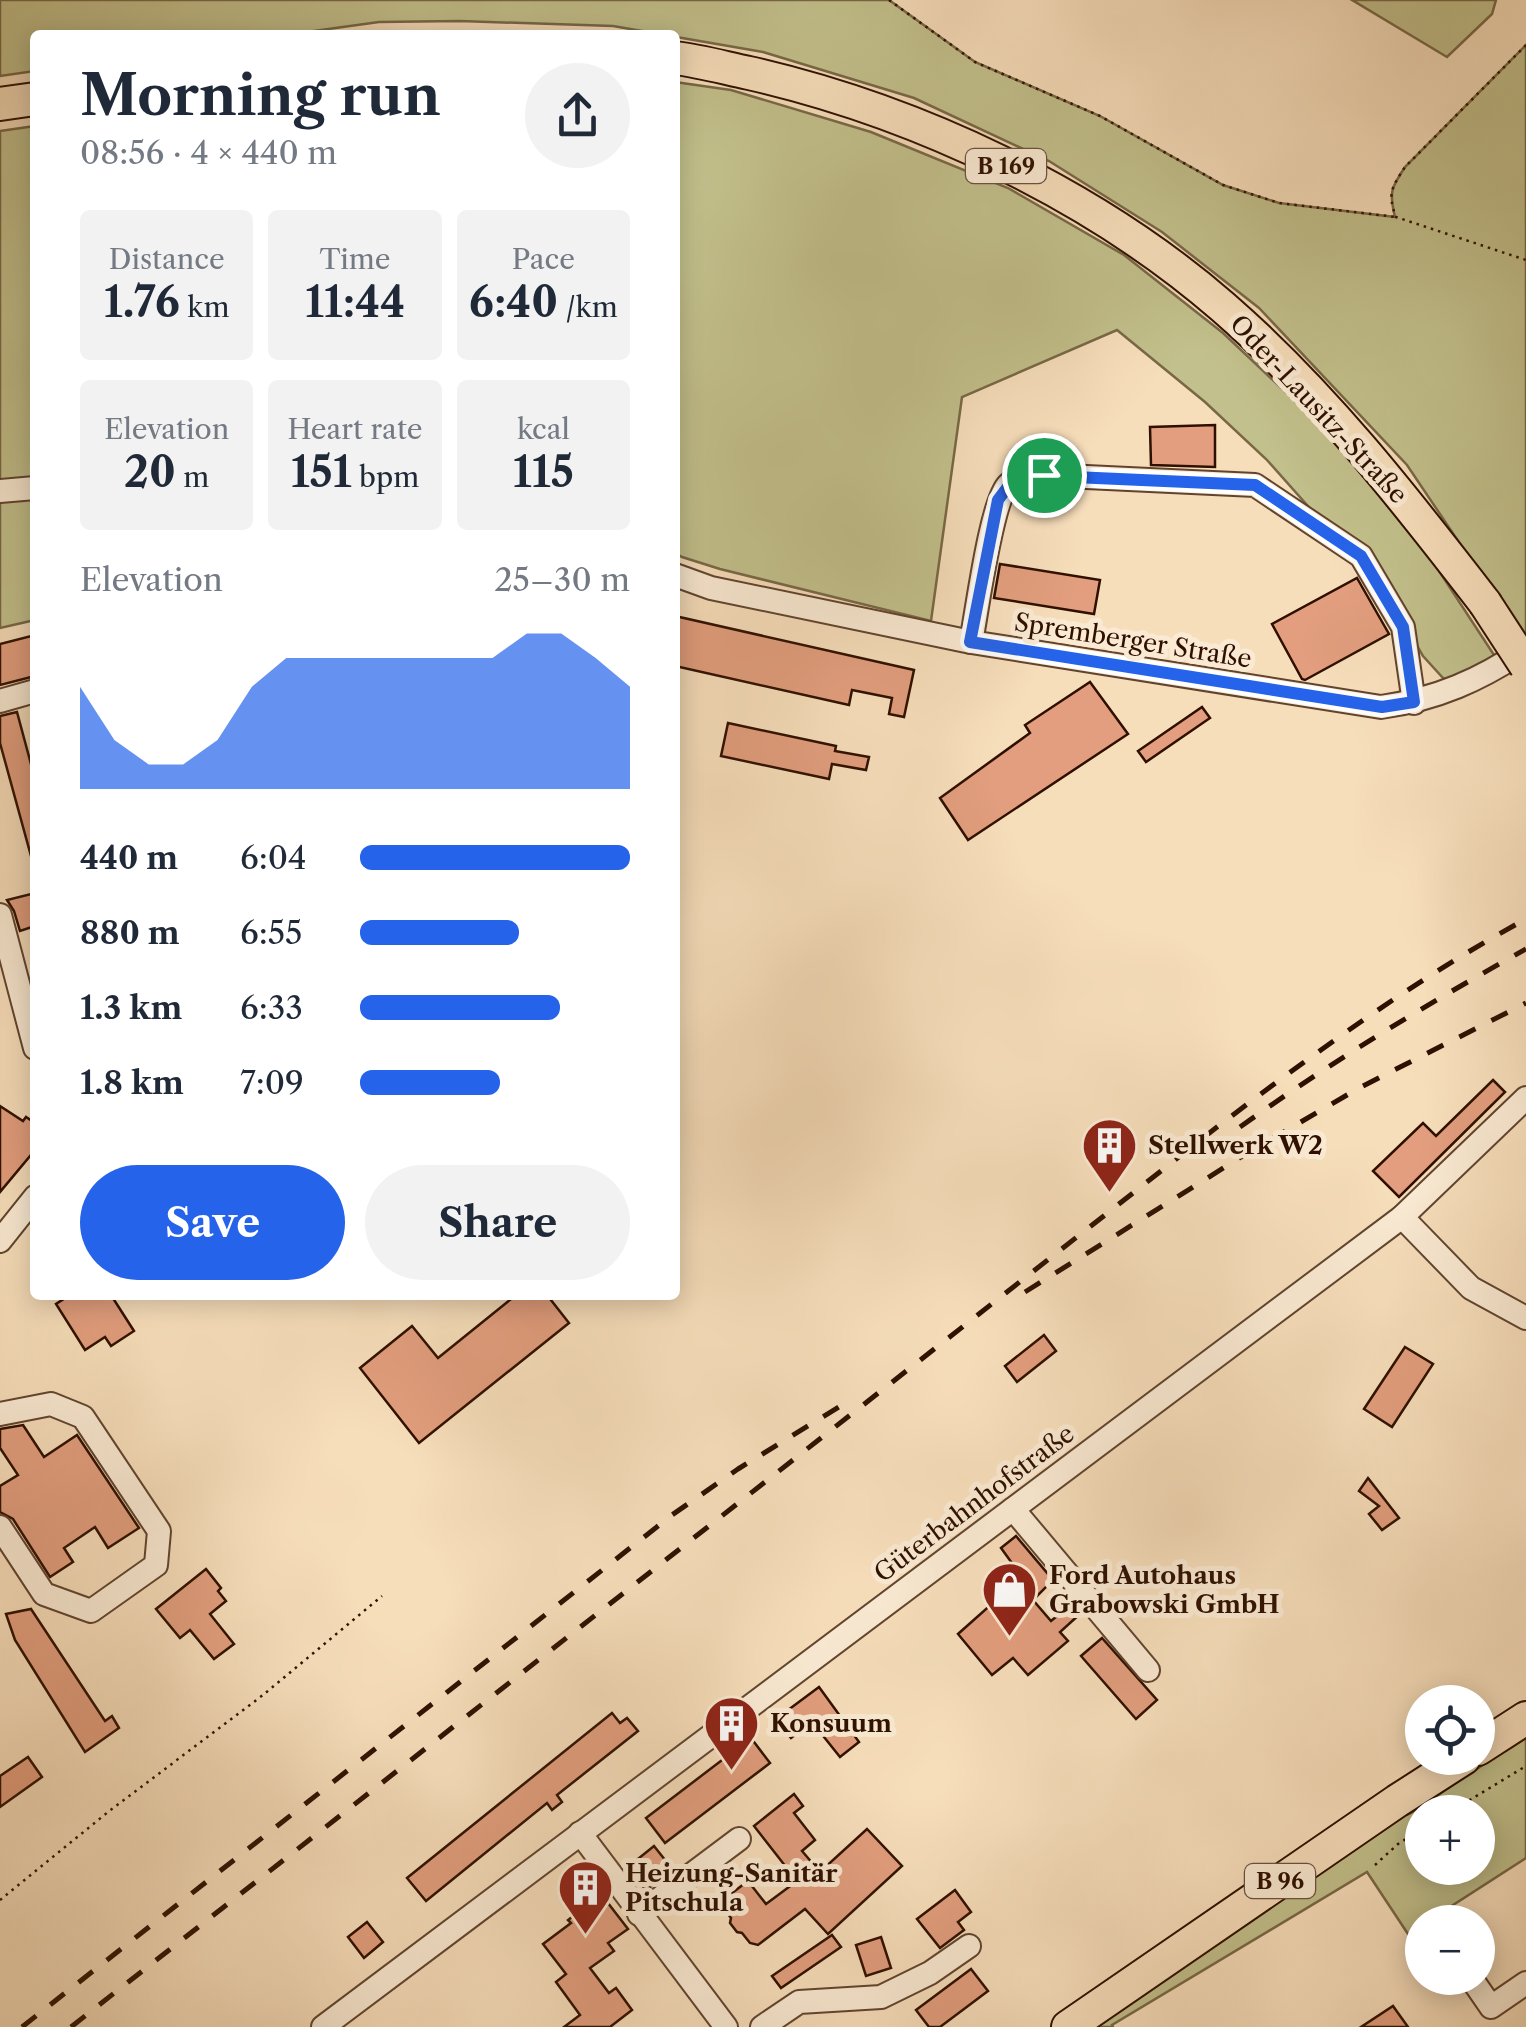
<!DOCTYPE html>
<html lang="en">
<head>
<meta charset="utf-8">
<style>
	:root { --surface:#fff; --page:#f2f2f3; --text:#1f2937; --muted:#747a83; --accent:#2563eb }
	body { margin:0; font-family:"Libre Caslon Text",serif; background:var(--page); color:var(--text); height:100vh; display:flex; flex-direction:column; font-size:38px; white-space:nowrap }
	* { box-sizing:border-box; margin:0 }
	p { font-size:32px; color:var(--muted) }
	.icon { flex:none; width:55px; height:55px; fill:none; stroke:currentColor; stroke-width:2; stroke-linecap:round; stroke-linejoin:round }
	.map { position:relative; flex:1; overflow:hidden }
	.drawer { position:absolute; left:30px; top:30px; width:650px; height:1270px; display:flex; flex-direction:column; background:var(--surface); border-radius:10px; box-shadow:0 5px 25px #0003 }
	.drawer>* { flex:none }
	.buttons { position:absolute; left:1405px; top:1685px; display:grid; gap:20px }
	.buttons a { display:grid; place-items:center; width:90px; height:90px; border-radius:50%; background:var(--surface); box-shadow:0 5px 25px #0003; font-size:50px }
	.pin { position:absolute; display:grid; place-items:center; width:85px; height:85px; color:#fff; margin:-42px; border:5px solid #fff; border-radius:50%; box-shadow:0 2px 10px #0007 }
	.round { display:grid; place-items:center; flex:none; width:105px; height:105px; border-radius:52px; background:var(--page) }
	.headline { display:flex; align-items:center; justify-content:space-between; height:170px; padding:0 50px }
	h1 { font-size:55px; font-weight:700; line-height:75px }
	.metrics { display:grid; grid-template-columns:repeat(3,1fr); gap:15px; height:170px; padding:10px 50px }
	.metrics div { display:grid; align-content:center; border-radius:10px; background:var(--page); text-align:center }
	.metrics b { font-size:42px; font-weight:700 }
	.metrics small { font-size:28px; font-weight:400 }
	.metrics p { font-size:28px }
	.chart { height:280px; padding:20px 50px }
	.chart p { display:flex; justify-content:space-between }
	.chart svg { width:100%; height:180px; margin-top:10px; fill:var(--accent); opacity:.7 }
	.primary-button { display:flex; gap:20px; margin-top:auto; padding:20px 50px }
	.primary-button a { flex:1; height:115px; border-radius:60px; background:var(--accent); color:#fff; font-size:40px; font-weight:700; line-height:115px; text-align:center }
	.primary-button a+a { background:var(--page); color:var(--text) }
	ul { padding:0 50px; list-style:none; font-size:32px }
	li { display:grid; grid-template-columns:160px 120px 1fr; align-items:center; height:75px }
	li i { height:25px; border-radius:12px; background:var(--accent) }
	.map>svg:first-child { display:block }
	.green { fill:#c2c08c; stroke:#786846; stroke-width:2.5; fill-rule:evenodd }
	.building { fill:#e29e7e; stroke:#2f1000; stroke-width:2.5 }
	.lines { fill:none; stroke-linecap:round; stroke-linejoin:round }
	.minor-casing { stroke:#61442f; stroke-width:26 }
	.highway-casing { stroke:#2f1000; stroke-width:36 }
	.path { stroke:#2f1000; stroke-width:2.5; stroke-dasharray:2.5 5; stroke-linecap:butt }
	.minor { stroke:#faead3; stroke-width:22 }
	.highway { stroke:#f7debb; stroke-width:32 }
	.rail { stroke:#2f1000; stroke-width:5; stroke-dasharray:18 18; stroke-linecap:butt }
	.highway-bridge-casing { stroke:#2f1000; stroke-width:36; stroke-linecap:butt }
	.highway-bridge { stroke:#f7debb; stroke-width:32 }
	.route-casing { stroke:#fff; stroke-width:20 }
	.route { stroke:#2563eb; stroke-width:12 }
	.labels { text-anchor:middle; stroke-width:10; stroke-linejoin:round; paint-order:stroke }
	.shield { fill:#faead3; stroke:#6c513f; stroke-width:2.5 }
	.shield-label { font-size:22px; font-weight:bold; fill:#2f1000 }
	.street-label { font-size:25px; fill:#2f1000; stroke:#faead3 }
	.poi-label { font-size:25px; font-weight:bold; fill:#2f1000; stroke:#faead3; text-anchor:start }
</style>
</head>
<body>
<div class="map">
<svg width="1526" height="2027" viewBox="0 0 1526 2027">
	<rect width="100%" height="100%" fill="#f7debb"/>
	<filter id="stains"><feTurbulence type="fractalNoise" baseFrequency=".002" numOctaves="4"/><feColorMatrix values="0 0 0 0 .2 0 0 0 0 .09 0 0 0 0 .02 0 0 0 .5 -.17"/></filter>
	<radialGradient id="worn" r=".72"><stop offset=".6" stop-color="#630" stop-opacity="0"/><stop offset="1" stop-color="#630" stop-opacity=".3"/></radialGradient>
	<!-- green -->
	<g class="green">
		<path d="M0 0H889L975 62 1100 116 1223 185 1279 203 1395 217C1389 192 1391 188 1405 167L1526 45V638L1524 639 1407 465 1259 308 1162 232 1049 161 914 98 763 52 613 26 460 21 379 22 285 35H35V71L0 76Z"/>
		<path d="M1352 0H1496L1492 14 1447 57Z"/>
		<path d="M675 82 731 90 871 132 1008 188 1124 255 1223 333 1344 447 1405 519 1496 658 1452 682 1443 678 1423 656 1357 540 1323 523 1266 459 1205 402 1117 330 962 397 931 621 720 569 682 557 675 553Z"/>
		<path d="M35 126V485L0 486V131Z"/>
		<path d="M35 498V620L0 628V502Z"/>
		<path d="M1526 1736V1858L1408 1934 1367 1872 1112 2025 1113 2027H1083L1375 1828 1411 1813ZM1422 1812H1478V1868H1422Z"/>
	</g>
	<!-- building -->
	<g class="building">
		<path d="M1215 425V467L1151 465 1150 427Z"/>
		<path d="M1000 564 1100 580 1094 614 994 598Z"/>
		<path d="M1357 578 1389 634 1305 680 1302 679 1272 624Z"/>
		<path d="M675 616 914 670 904 717 889 714 892 698 852 690 849 705 675 666Z"/>
		<path d="M35 635V676L0 685V644Z"/>
		<path d="M1090 682 1128 734 968 840 940 798 1030 733 1025 725Z"/>
		<path d="M1202 707 1210 718 1146 762 1138 751Z"/>
		<path d="M17 712 35 779V855L31 856 0 743V716Z"/>
		<path d="M728 723 836 746 835 751 869 757 866 770 832 764 829 779 721 756Z"/>
		<path d="M35 893V926L20 931 14 911 7 900Z"/>
		<path d="M1493 1080 1505 1092 1399 1197 1373 1171 1423 1123 1436 1136Z"/>
		<path d="M0 1106 23 1121 26 1117 35 1123V1150L0 1192Z"/>
		<path d="M70 1295H111L134 1331 111 1346 105 1337 85 1350 56 1304Z"/>
		<path d="M516 1295H547L569 1323 419 1443 360 1368 412 1326 438 1358Z"/>
		<path d="M1044 1335 1056 1351 1017 1382 1005 1366Z"/>
		<path d="M1405 1347 1433 1364 1392 1427 1364 1409Z"/>
		<path d="M23 1425 44 1457 77 1435 139 1528 108 1548 95 1527 64 1548 73 1562 50 1577 13 1519 0 1512V1486L18 1475 0 1448V1429Z"/>
		<path d="M1368 1478 1399 1518 1382 1530 1369 1514 1379 1506 1359 1491Z"/>
		<path d="M1016 1536 1053 1580 1033 1600 1051 1621 1073 1603 1081 1613 1060 1632 1068 1641 1028 1675 1013 1658 992 1675 958 1634 1022 1577 1001 1548Z"/>
		<path d="M206 1569 221 1588 218 1591 226 1601 210 1614 234 1644 214 1659 190 1630 180 1638 156 1609Z"/>
		<path d="M31 1609 105 1721 112 1716 119 1728 85 1752 15 1640 6 1614Z"/>
		<path d="M1102 1638 1157 1700 1136 1719 1081 1656Z"/>
		<path d="M819 1687 859 1742 840 1757 812 1722 791 1738 776 1719Z"/>
		<path d="M612 1713 620 1723 627 1718 638 1731 557 1795 562 1802 552 1810 547 1803 426 1901 407 1878Z"/>
		<path d="M751 1738 770 1763 665 1843 646 1818Z"/>
		<path d="M28 1757 42 1777 0 1807V1776Z"/>
		<path d="M794 1794 803 1806 794 1813 815 1840 802 1851 820 1872 867 1829 902 1866 828 1934 805 1909 758 1945 750 1943 742 1933 737 1932 730 1923 731 1918 723 1907 724 1899 748 1881 766 1904 797 1881 754 1826Z"/>
		<path d="M654 1846 673 1870 646 1890 628 1867Z"/>
		<path d="M955 1890 971 1912 958 1922 964 1930 940 1948 917 1919Z"/>
		<path d="M601 1894 628 1929 608 1943 614 1951 590 1968 609 1993 616 1988 632 2010 610 2027H564L580 2015 556 1982 566 1974 543 1944 571 1923 568 1920Z"/>
		<path d="M367 1922 383 1942 364 1958 348 1937Z"/>
		<path d="M832 1935 841 1947 781 1988 772 1976Z"/>
		<path d="M881 1937 891 1968 866 1976 856 1945Z"/>
		<path d="M971 1969 988 1991 940 2027H929L916 2010Z"/>
		<path d="M1393 2006 1408 2027H1361Z"/>
	</g>
	<g class="lines">
		<defs>
			<g id="minor">
				<path d="M0 491 35 488"/>
				<path d="M675 575 711 588 971 642 1381 707C1437 699 1480 680 1526 649"/>
				<path d="M971 642C977 612 991 502 1008 485 1019 474 1031 475 1044 475L1255 485 1361 556 1403 627 1414 703"/>
				<path d="M0 701 35 691"/>
				<path d="M0 915 35 1048"/>
				<path d="M1402 1217 1471 1288 1526 1318"/>
				<path d="M0 1241 35 1197"/>
				<path d="M0 1414 51 1404 83 1417 159 1531 156 1565 91 1611 44 1594 0 1527"/>
				<path d="M1013 1509 1148 1670"/>
				<path d="M580 1833 726 2027"/>
				<path d="M639 1914 739 1839"/>
				<path d="M1471 1978 1491 2007 1526 1983"/>
				<path d="M323 2027 1402 1217 1526 1098"/>
				<path d="M762 2027 799 2002 881 1997 930 1973 969 1946"/>
			</g>
			<g id="highway">
				<path d="M675 58C700 61 725 68 749 73 916 111 1093 194 1223 307 1323 394 1404 498 1485 603"/>
				<path d="M0 104 35 99"/>
				<path d="M1478 1749 1526 1718"/>
				<path d="M1068 2027 1397 1801 1464 1758"/>
			</g>
		</defs>
		<!-- minor casing -->
		<use href="#minor" class="minor-casing"/>
		<!-- highway casing -->
		<use href="#highway" class="highway-casing"/>
		<!-- path -->
		<g class="path">
			<path d="M889 0 975 62 1100 116 1223 185 1279 203 1396 217"/>
			<path d="M1526 45 1405 167C1392 187 1387 193 1396 217L1526 260"/>
			<path d="M1450 1812 1526 1766"/>
			<path d="M1375 1865 1398 1844 1422 1829"/>
			<path d="M0 1900 108 1812 263 1695 382 1596"/>
		</g>
		<!-- minor -->
		<use href="#minor" class="minor"/>
		<!-- highway -->
		<use href="#highway" class="highway"/>
		<!-- rail -->
		<g class="rail">
			<path d="M1240 1127C1331 1062 1427 1004 1526 949"/>
			<path d="M1025 1292 1241 1157 1359 1088 1526 1003"/>
			<path d="M22 2027 672 1515 738 1469 842 1405"/>
			<path d="M71 2027 1217 1127C1316 1052 1417 978 1526 919"/>
		</g>
		<defs>
			<path id="highway-bridge" d="M1485 603 1526 666"/>
		</defs>
		<!-- highway-bridge casing -->
		<use href="#highway-bridge" class="highway-bridge-casing"/>
		<!-- highway-bridge -->
		<use href="#highway-bridge" class="highway-bridge"/>
	</g>
	<g class="lines">
		<defs>
			<path id="route" d="M1028 475 1255 485 1361 556 1403 627 1414 702 1382 707 970 642 998 500 1013 480Z"/>
		</defs>
		<!-- route casing -->
		<use href="#route" class="route-casing"/>
		<!-- route -->
		<use href="#route" class="route"/>
	</g>
	<!-- icons -->
	<defs>
		<symbol id="building-pin" viewBox="-11 -11 22 30"><path d="M0 17L-7.5 6A9.5 9.5 0 1 1 7.5 6Z" fill="#8f2418" stroke="#faead3"/><path d="M-4-6H4V6H1V3H-1V6H-4ZM-2.5-4.3h1.7v1.8h-1.7ZM.8-4.3h1.7v1.8H.8ZM-2.5-1h1.7V.8h-1.7ZM.8-1h1.7V.8H.8Z" fill="#fff"/></symbol>
		<symbol id="shop-pin" viewBox="-11 -11 22 30"><path d="M0 17L-7.5 6A9.5 9.5 0 1 1 7.5 6Z" fill="#8f2418" stroke="#faead3"/><path d="M-5-2.5h2.3a2.7 3.5 0 0 1 5.4 0H5L5.5 6h-11ZM-1.5-2.5h3a1.5 2.3 0 0 0-3 0Z" fill="#fff"/></symbol>
	</defs>
	<g fill-rule="evenodd">
		<use href="#building-pin" x="1078" y="1114" width="63" height="86"/>
		<use href="#shop-pin" x="978" y="1558" width="63" height="86"/>
		<use href="#building-pin" x="700" y="1692" width="63" height="86"/>
		<use href="#building-pin" x="554" y="1856" width="63" height="86"/>
	</g>
	<g class="labels">
		<!-- shield labels -->
		<g class="shield">
			<rect x="966" y="149" width="80" height="34" rx="8"/>
			<rect x="1245" y="1864" width="70" height="34" rx="8"/>
		</g>
		<g class="shield-label">
			<text x="1006" y="174">B 169</text>
			<text x="1280" y="1889">B 96</text>
		</g>
		<!-- street labels -->
		<g class="street-label">
			<text transform="translate(1319 409) rotate(47)" y="9">Oder-Lausitz-Straße</text>
			<text transform="translate(1133 640) rotate(9)" y="9">Spremberger Straße</text>
			<text transform="translate(974 1503) rotate(-37)" y="9">Güterbahnhofstraße</text>
		</g>
		<!-- poi labels -->
		<g class="poi-label">
			<text x="1148" y="1154">Stellwerk W2</text>
			<text x="1049" y="1584">Ford Autohaus<tspan x="1049" dy="29">Grabowski GmbH</tspan></text>
			<text x="770" y="1732">Konsuum</text>
			<text x="625" y="1882">Heizung-Sanitär<tspan x="625" dy="29">Pitschula</tspan></text>
		</g>
	</g>
	<rect width="100%" height="100%" filter="url(#stains)"/>
	<rect width="100%" height="100%" fill="url(#worn)"/>
</svg>
<div class="buttons">
<a><svg class="icon" aria-label="locate" viewBox="0 0 24 24"><circle cx="12" cy="12" r="6"/><path d="M12 2v4M12 18v4M2 12h4M18 12h4"/></svg></a>
<a>+</a>
<a>−</a>
</div>
<div class="pin" style="left:1044px;top:475px;background:#1e9e55"><svg class="icon" aria-label="arrive" viewBox="0 0 24 24"><path d="M6 21V4h12l-3 4 3 4H6"/></svg></div>
<section class="drawer">
<div class="headline"><div><h1>Morning run</h1><p>08:56 · 4 × 440 m</p></div><a class="round"><svg class="icon" aria-label="share" viewBox="0 0 24 24"><path d="M12 15V3M7 8l5-5 5 5M5 13v7h14v-7"/></svg></a></div>
<div class="metrics">
<div><p>Distance</p><b>1.76<small> km</small></b></div>
<div><p>Time</p><b>11:44</b></div>
<div><p>Pace</p><b>6:40<small> /km</small></b></div>
</div>
<div class="metrics">
<div><p>Elevation</p><b>20<small> m</small></b></div>
<div><p>Heart rate</p><b>151<small> bpm</small></b></div>
<div><p>kcal</p><b>115</b></div>
</div>
<div class="chart"><p><span>Elevation</span>25–30 m</p>
<svg viewBox="0 0 160 44" preserveAspectRatio="none"><path d="M0 44V19L10 32L20 38L30 38L40 32L50 19L60 12L70 12L80 12L90 12L100 12L110 12L120 12L130 6L140 6L150 12L160 19V44z"/></svg>
</div>
<ul>
<li><b>440 m</b>6:04<i style="width:100%"></i></li>
<li><b>880 m</b>6:55<i style="width:59%"></i></li>
<li><b>1.3 km</b>6:33<i style="width:74%"></i></li>
<li><b>1.8 km</b>7:09<i style="width:52%"></i></li>
</ul>
<div class="primary-button"><a>Save</a><a>Share</a></div>
</section>
</div>
</body>
</html>
